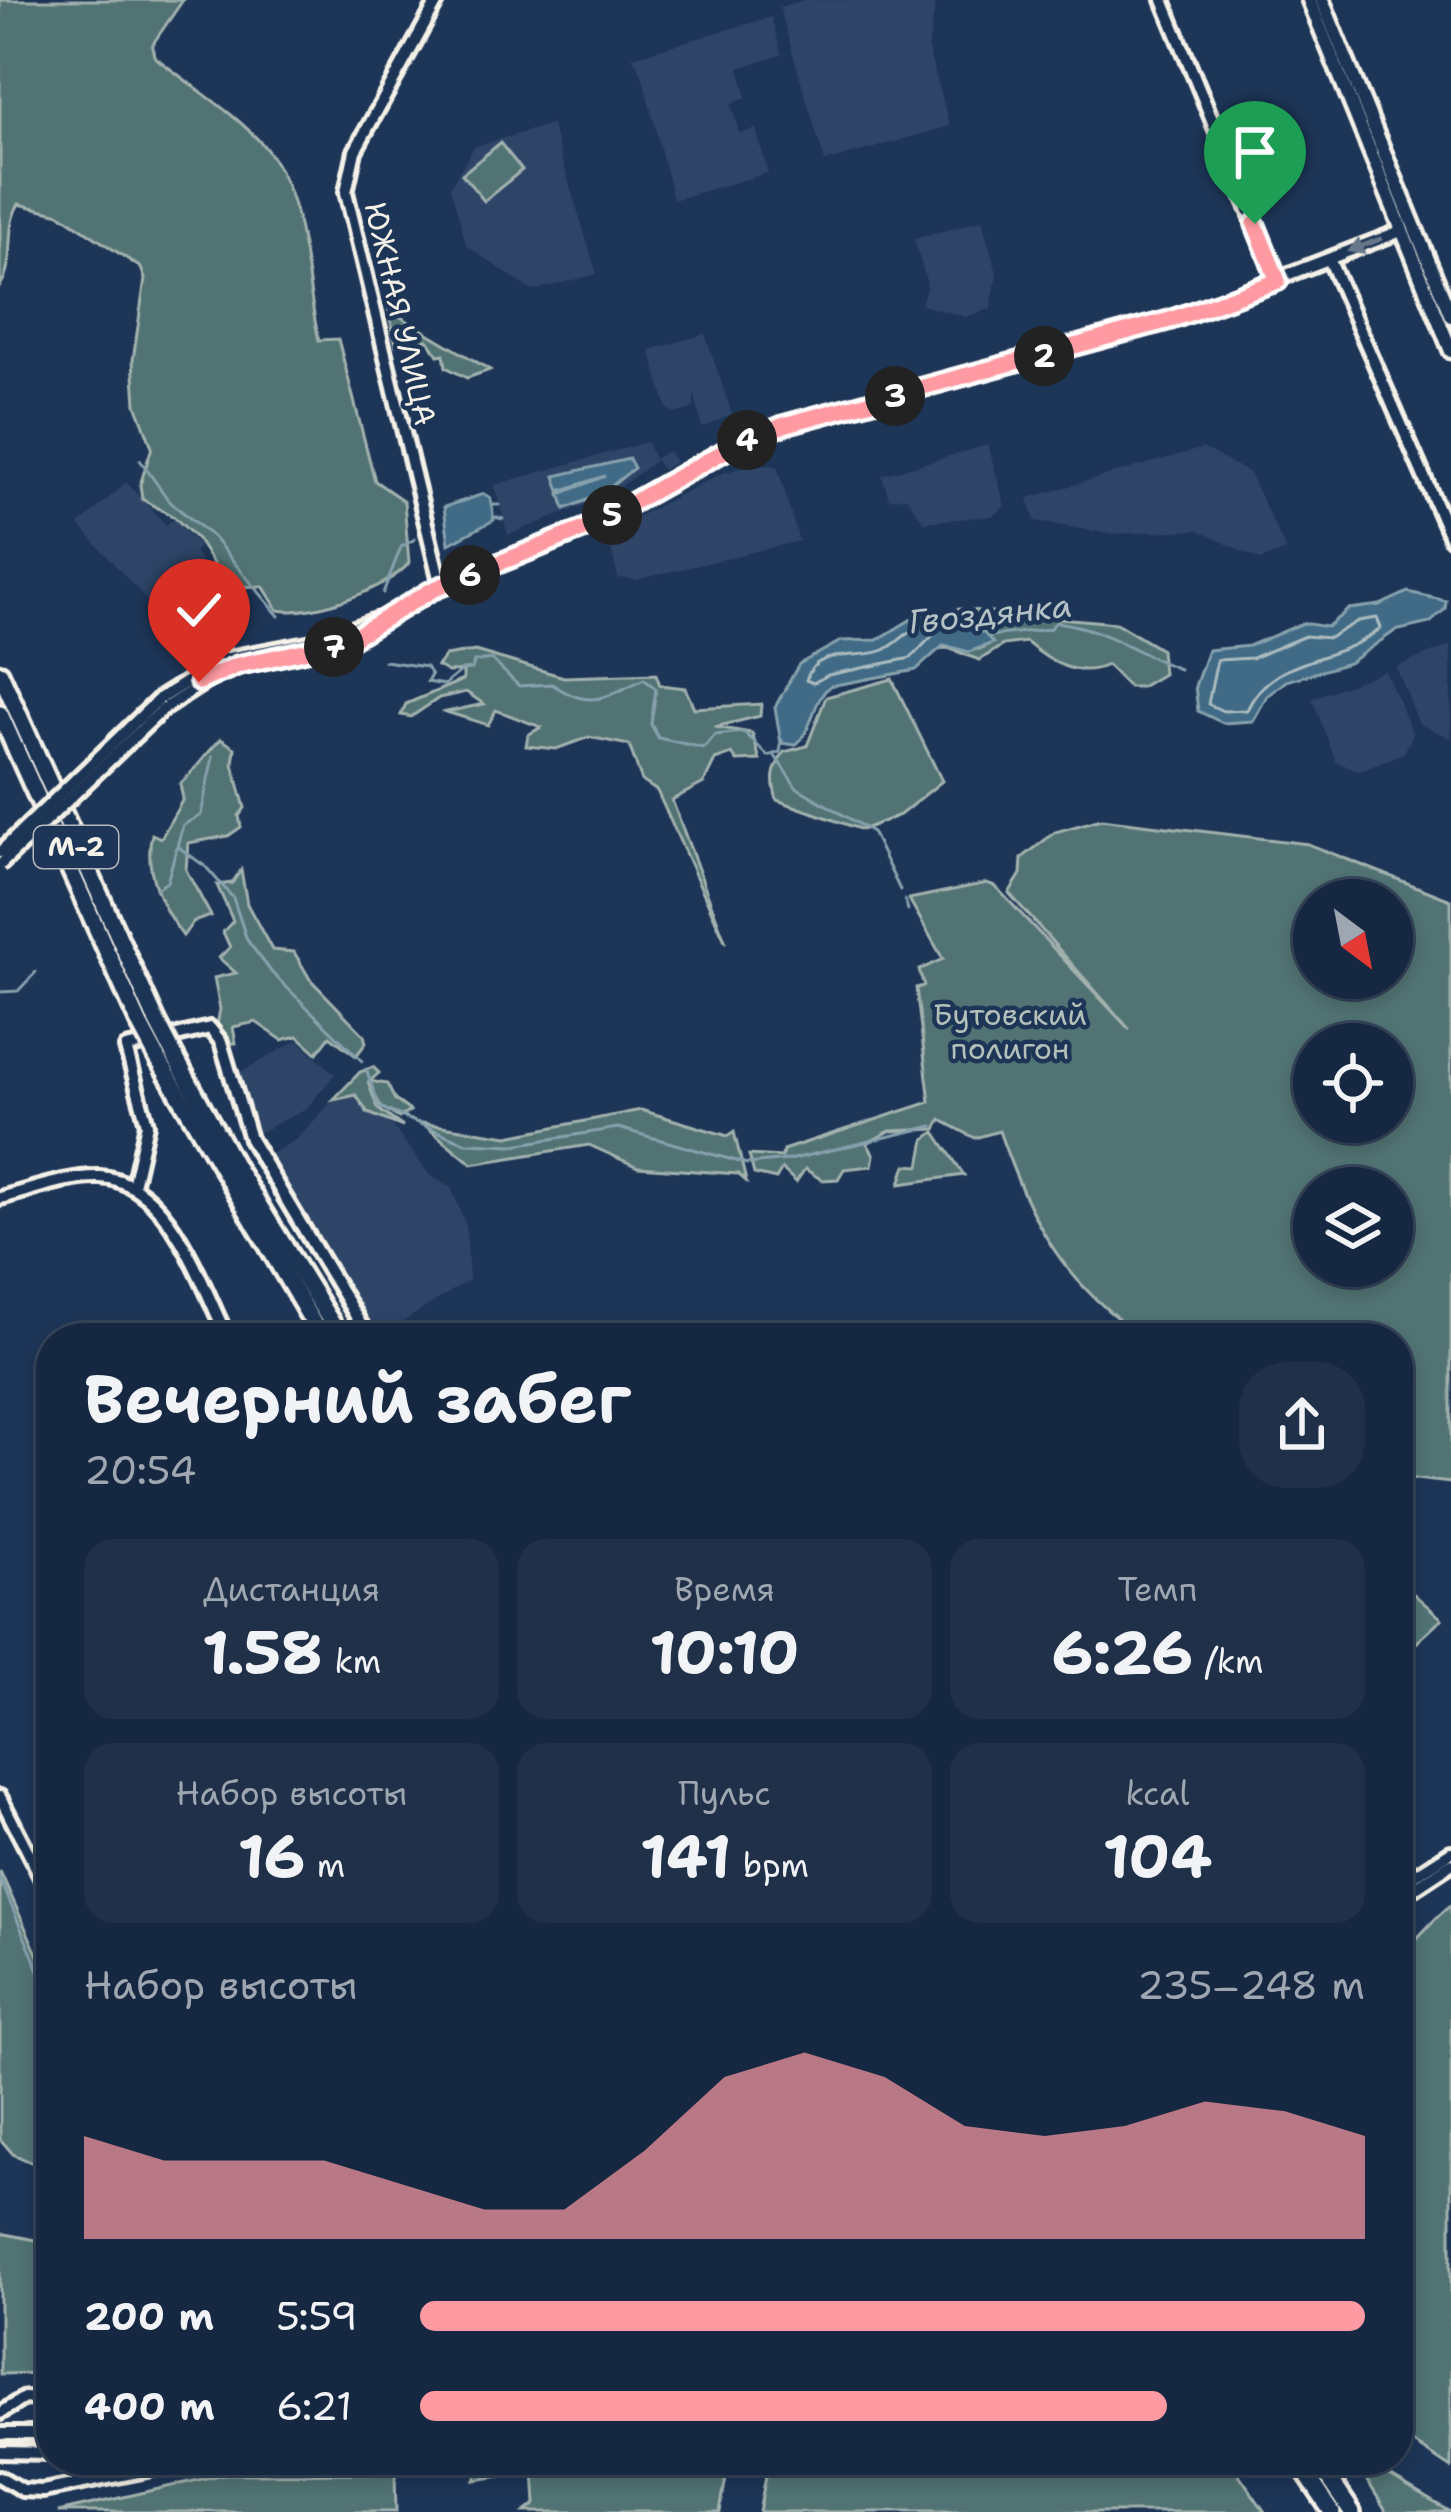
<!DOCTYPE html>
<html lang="ru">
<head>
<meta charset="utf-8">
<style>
	:root { --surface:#162841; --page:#1f3048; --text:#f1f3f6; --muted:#9ea6b1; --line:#35445a; --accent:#ff9aa2 }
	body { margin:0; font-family:"Shantell Sans",sans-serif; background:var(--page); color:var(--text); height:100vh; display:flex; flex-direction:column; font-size:45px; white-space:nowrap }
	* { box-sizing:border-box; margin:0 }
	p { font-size:39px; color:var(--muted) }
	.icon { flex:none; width:66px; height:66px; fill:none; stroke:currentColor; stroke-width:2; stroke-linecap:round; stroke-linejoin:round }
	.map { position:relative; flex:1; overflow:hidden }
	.drawer { position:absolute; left:36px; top:1323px; width:1377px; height:1152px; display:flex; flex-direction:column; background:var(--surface); border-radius:48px; box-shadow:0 6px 18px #0003,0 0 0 3px var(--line) }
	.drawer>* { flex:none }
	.needle { width:78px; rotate:148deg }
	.tools { position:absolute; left:1293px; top:879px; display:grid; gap:24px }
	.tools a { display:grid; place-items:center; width:120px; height:120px; border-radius:50%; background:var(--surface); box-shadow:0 6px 18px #0003,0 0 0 3px var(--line); font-size:60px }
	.pin { position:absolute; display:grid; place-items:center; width:102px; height:102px; color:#fff; margin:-123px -51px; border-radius:50% 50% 50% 0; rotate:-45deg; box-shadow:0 0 12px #0007 }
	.pin .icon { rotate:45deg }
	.km { position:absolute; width:60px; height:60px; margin:-30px; border-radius:50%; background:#222; color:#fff; font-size:33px; line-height:60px; text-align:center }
	.round { display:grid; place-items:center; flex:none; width:126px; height:126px; border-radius:48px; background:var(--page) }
	.overview { display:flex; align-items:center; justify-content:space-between; height:204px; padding:0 48px }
	h1 { font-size:66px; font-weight:700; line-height:90px }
	.stats { display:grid; grid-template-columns:repeat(3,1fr); gap:18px; height:204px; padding:12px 48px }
	.stats div { display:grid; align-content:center; border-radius:30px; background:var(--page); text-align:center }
	.stats b { font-size:60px; font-weight:700 }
	.stats small { font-size:33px; font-weight:400 }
	.stats p { font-size:33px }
	.chart { height:336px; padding:24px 48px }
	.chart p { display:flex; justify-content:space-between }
	.chart svg { width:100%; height:216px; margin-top:12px; fill:var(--accent); opacity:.7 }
	ul { padding:0 48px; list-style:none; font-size:39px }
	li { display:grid; grid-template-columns:192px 144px 1fr; align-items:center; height:90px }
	li i { height:30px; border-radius:15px; background:var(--accent) }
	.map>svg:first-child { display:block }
	.built { fill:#2d4568 }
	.green { fill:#517373; stroke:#a2b2ae; stroke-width:3; fill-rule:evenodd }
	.water { fill:#3f6b85; stroke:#87a1ad; stroke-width:3 }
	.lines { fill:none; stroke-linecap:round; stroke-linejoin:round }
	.shore { stroke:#acbbc0; stroke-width:3 }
	.stream { stroke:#87a1ad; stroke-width:3 }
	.secondary-casing { stroke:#f4f1e8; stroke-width:20 }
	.primary-casing { stroke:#f4f1e8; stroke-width:21 }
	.highway-casing { stroke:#f4f1e8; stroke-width:24 }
	.secondary { stroke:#1d3557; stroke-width:10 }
	.primary { stroke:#1d3557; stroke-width:12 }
	.highway { stroke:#1d3557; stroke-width:15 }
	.secondary-bridge-casing { stroke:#f4f1e8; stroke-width:20; stroke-linecap:butt }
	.highway-bridge-casing { stroke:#f4f1e8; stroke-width:24; stroke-linecap:butt }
	.secondary-bridge { stroke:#1d3557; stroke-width:10 }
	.highway-bridge { stroke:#1d3557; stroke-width:15 }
	.oneway { fill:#68778a }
	.route-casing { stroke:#fff; stroke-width:24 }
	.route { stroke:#ff9aa2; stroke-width:15 }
	.labels { text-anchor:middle; stroke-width:9; stroke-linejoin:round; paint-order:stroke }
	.shield { fill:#1d3557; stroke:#b4b9bc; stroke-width:3 }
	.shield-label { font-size:27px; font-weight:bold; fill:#f4f1e8 }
	.street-label { font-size:30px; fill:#f4f1e8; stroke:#1d3557 }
	.park-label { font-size:30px; fill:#b3bfb9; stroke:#1d3557 }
	.water-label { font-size:33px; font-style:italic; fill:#b5c2c5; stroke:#1d3557 }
</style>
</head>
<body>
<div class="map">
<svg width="1451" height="2512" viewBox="0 0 1451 2512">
	<rect width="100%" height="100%" fill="#1d3557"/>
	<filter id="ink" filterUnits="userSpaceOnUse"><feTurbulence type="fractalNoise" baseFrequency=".00833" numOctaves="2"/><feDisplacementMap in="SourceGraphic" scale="24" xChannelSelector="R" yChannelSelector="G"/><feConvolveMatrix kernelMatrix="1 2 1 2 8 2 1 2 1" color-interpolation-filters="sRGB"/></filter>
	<g filter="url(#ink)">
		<!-- built -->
		<g class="built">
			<path d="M805 0H936L928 49 950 126 825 162 779 7Z"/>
			<path d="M771 17 782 55 739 68 747 98 731 104 739 133 756 129 768 173 673 200 642 74 632 57Z"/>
			<path d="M551 124 597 274 532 291 467 246 450 187 474 147Z"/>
			<path d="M982 220 997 273 991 309 965 317 921 305 927 284 914 239Z"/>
			<path d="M705 334 732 414 702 428 694 391V408L675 414 667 408 650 350Z"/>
			<path d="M647 442 654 459 668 451 675 462 662 470 656 460 610 495 508 535 494 485Z"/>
			<path d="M988 445 1005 506 992 516 924 522 906 497 889 499 882 475Z"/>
			<path d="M1203 448 1249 473 1286 550 1260 560 1198 530 1111 534 1035 521 1028 498Z"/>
			<path d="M755 464 777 466 799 541 636 580 618 578 607 532 722 473Z"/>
			<path d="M126 482 166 525 174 519 199 546 194 553 230 592 177 634 79 525Z"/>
			<path d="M1451 645V738L1419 724 1396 667Z"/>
			<path d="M1385 671 1413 734 1404 753 1361 771 1336 762 1312 698Z"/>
			<path d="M298 1040 335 1074 307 1108 253 1136 234 1076Z"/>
			<path d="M356 1094 390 1123 430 1175 451 1187 466 1226 469 1280 382 1335 373 1334 317 1249 270 1161V1154L297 1139 333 1100Z"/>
		</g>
		<!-- green -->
		<g class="green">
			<path d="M0 0H183L152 45 154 56C189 85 233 111 263 145 307 197 304 278 319 340L338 339 375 481 404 501 409 563C388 589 311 617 278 610L263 586 235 587 223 579 197 539 174 517 142 499 140 485 152 447 136 404 133 360 145 279 141 268 60 214 19 204C3 229 17 261 0 286Z"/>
			<path d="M500 143 522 170 484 201 462 174Z"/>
			<path d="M389 310 490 370 467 378 446 367 444 354 438 355 428 340 396 345Z"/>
			<path d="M959 609 1116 623 1161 650 1163 674 1141 687H1129L1107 665C1077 679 1050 662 1026 642L1003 645 980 660 948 648 933 649C950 642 965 654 984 648V633L935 615Z"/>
			<path d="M475 651 564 677 656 674 660 685 685 688 694 708 761 704 760 716 715 727 752 733 760 760 737 761 732 754 715 760 704 783 672 800 726 943 657 791 642 781 629 745 589 737 556 749 526 746 528 735 541 727 496 710 488 725 446 712 484 704 466 692 439 698 411 717 401 715 406 704 463 680V671L448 672 437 666 445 656Z"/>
			<path d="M892 679 942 781 900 815 862 830 777 800C771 779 772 771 784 752L807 746 826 697Z"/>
			<path d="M221 739 235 748 233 764 245 808 239 816 241 827 228 836 188 843 186 870 211 916 193 922 183 936C162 909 143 871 152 834L161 838 183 799 180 784C197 769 205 754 221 739Z"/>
			<path d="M1101 819 1308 844 1451 900V1483L1398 1477V1338H1144C1062 1282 1031 1222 999 1131L975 1138 941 1120 936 1129 890 1131 867 1143 874 1155 872 1166 844 1169 838 1179 822 1180 805 1169 796 1182 782 1169 776 1179 754 1174 749 1155 782 1157 783 1150 930 1102 916 988 924 986 919 970 943 959 909 899 987 883 995 886 1130 1030 1009 893 1021 874 1022 858 1055 832ZM1314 900H1392V978H1314ZM1314 1044H1392V1122H1314ZM1314 1188H1392V1266H1314Z"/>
			<path d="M241 870 247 904 272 950 294 952 310 979 364 1035 366 1043 356 1056 330 1036 317 1053 298 1036 282 1040 256 1022 233 1027 236 1043 228 1044 216 1031 220 1009 214 978 236 973 219 958 230 947 223 932 233 921 217 885 232 883Z"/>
			<path d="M373 1067 379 1073 370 1081 387 1084 395 1100 410 1111 399 1118 381 1107 368 1082 378 1109 403 1127 368 1113 356 1095 333 1100 360 1072Z"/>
			<path d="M641 1110 728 1136 734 1132 746 1181 738 1174 638 1167 589 1145 472 1164 422 1123 508 1136Z"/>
			<path d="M935 1132 964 1175 900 1184 906 1165 920 1166 925 1139Z"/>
			<path d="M1398 1580 1442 1619 1398 1660Z"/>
			<path d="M0 1871 51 1985V2171L13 2154 0 2139Z"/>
			<path d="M1451 1905V2468L1398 2433V1955C1421 1938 1430 1921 1451 1905Z"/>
			<path d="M0 2233 51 2243V2373L0 2374Z"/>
			<path d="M515 2460H729L720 2512H525L536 2504 534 2471 475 2480 481 2465Z"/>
			<path d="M769 2460H1229L1265 2512H759Z"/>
			<path d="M1354 2460H1363L1450 2512H1387Z"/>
			<path d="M395 2473 396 2512H58L224 2474Z"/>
		</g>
		<!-- water -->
		<g class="water">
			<path d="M629 459 634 468 602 494 565 509 560 494 605 476 560 491 555 476Z"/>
			<path d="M484 494 490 498 494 520 449 544 444 507Z"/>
			<path d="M1408 592 1446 601 1445 609 1430 623 1395 631 1349 663 1286 681 1267 696 1253 721 1223 723 1198 711 1195 686 1208 650 1249 646 1303 623 1327 627 1349 609 1380 605Z"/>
			<path d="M925 611 984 633 993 643 969 652 944 645 916 670 830 686C811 702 813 733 795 745L781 743 775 707 799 664 841 641 877 640Z"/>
		</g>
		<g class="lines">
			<!-- shore -->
			<g class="shore">
				<path d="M1377 618 1381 628C1337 665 1272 654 1247 710L1223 711 1208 704 1217 660 1252 658 1305 636 1329 638 1358 621Z"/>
				<path d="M926 624 934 634 911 658 828 675 813 683 806 680C816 645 860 661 884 650 899 643 908 629 926 624Z"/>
			</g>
			<!-- stream -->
			<g class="stream">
				<path d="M140 460 169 501 213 537 279 616"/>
				<path d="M492 505H499"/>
				<path d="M495 517 503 519"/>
				<path d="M383 593 401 547 415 539"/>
				<path d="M990 636 1049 629 1056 622C1105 628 1134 652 1179 669"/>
				<path d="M384 661 426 667 431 675 427 682 444 685 462 670 472 669 474 662 491 659 519 686 552 684C592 711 605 697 644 679L656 689 651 724 658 738 704 748 715 735 744 732 768 756 780 752 782 740"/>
				<path d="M775 756 796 787 872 832 900 890"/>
				<path d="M177 846 206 867 233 898 247 940 272 973 362 1061"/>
				<path d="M156 889 167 882 183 825 201 815 213 756"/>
				<path d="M905 900 908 910"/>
				<path d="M0 992 18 991 36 972"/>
				<path d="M366 1069 379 1107 466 1143 514 1145 618 1128 747 1164 789 1160 933 1126"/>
				<path d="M0 1879 51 1999"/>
			</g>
			<defs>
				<g id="secondary">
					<path d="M438 0 355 151 346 192 441 586"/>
					<path d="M1163 0 1278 281"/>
					<path d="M1330 261 1451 539"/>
					<path d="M159 699 223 659 323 640 375 620"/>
					<path d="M163 709 225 669 346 642 432 590 589 527 700 463 784 425 1170 320 1401 231"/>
					<path d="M133 1186 147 1124 126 1048 210 1028 221 1042 250 1139 369 1338"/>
					<path d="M0 1198C32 1190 67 1176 100 1177 170 1181 201 1285 228 1338"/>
					<path d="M0 1797 51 1897"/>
					<path d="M1398 1886 1451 1852"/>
					<path d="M1398 1899 1451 1864"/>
					<path d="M0 2413 24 2398 51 2400"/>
					<path d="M0 2434H51"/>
					<path d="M0 2452 51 2453"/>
					<path d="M0 2477 22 2490 43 2491 197 2460"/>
				</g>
				<g id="primary">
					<path d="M1309 0 1451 351"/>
					<path d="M1322 0 1451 316"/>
				</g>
				<g id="highway">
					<path d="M0 673 156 1020"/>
					<path d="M0 714 140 1025"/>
					<path d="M173 1053 236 1168 341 1338"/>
					<path d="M157 1057 322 1338"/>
					<path d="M1297 2460 1332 2512"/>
					<path d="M1317 2460 1352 2512"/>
				</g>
			</defs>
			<!-- secondary casing -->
			<use href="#secondary" class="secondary-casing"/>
			<!-- primary casing -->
			<use href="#primary" class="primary-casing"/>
			<!-- highway casing -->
			<use href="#highway" class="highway-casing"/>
			<!-- secondary -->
			<use href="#secondary" class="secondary"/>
			<!-- primary -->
			<use href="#primary" class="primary"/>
			<!-- highway -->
			<use href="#highway" class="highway"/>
			<defs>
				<g id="secondary-bridge">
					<path d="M0 852 159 699"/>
					<path d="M0 865 163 709"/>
				</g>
				<g id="highway-bridge">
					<path d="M156 1020 173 1053"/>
					<path d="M140 1025 157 1057"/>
				</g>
			</defs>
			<!-- secondary-bridge casing -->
			<use href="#secondary-bridge" class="secondary-bridge-casing"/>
			<!-- highway-bridge casing -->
			<use href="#highway-bridge" class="highway-bridge-casing"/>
			<!-- secondary-bridge -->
			<use href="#secondary-bridge" class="secondary-bridge"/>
			<!-- highway-bridge -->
			<use href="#highway-bridge" class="highway-bridge"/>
		</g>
		<!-- one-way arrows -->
		<defs><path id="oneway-solid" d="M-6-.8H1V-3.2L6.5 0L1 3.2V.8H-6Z" transform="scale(3)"/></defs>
		<use class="oneway" href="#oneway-solid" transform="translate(1365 245) rotate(159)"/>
	</g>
	<g class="lines" filter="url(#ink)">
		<defs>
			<path id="route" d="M199 682 238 665 346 642 432 590 589 527 730 448 784 425 1170 320 1278 281 1255 224"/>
		</defs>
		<!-- route casing -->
		<use href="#route" class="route-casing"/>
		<!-- route -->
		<use href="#route" class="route"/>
	</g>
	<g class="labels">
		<!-- shield labels -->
		<rect class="shield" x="34" y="826" width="84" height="42" rx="9"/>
		<g class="shield-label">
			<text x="76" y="856">М-2</text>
		</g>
		<!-- street labels -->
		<g class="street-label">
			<text transform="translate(400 314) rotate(77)" y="10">ЮЖНАЯ УЛИЦА</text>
		</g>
		<!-- park labels -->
		<g class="park-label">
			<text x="1010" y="1025">Бутовский<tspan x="1010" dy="34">полигон</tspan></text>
		</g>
		<!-- water labels -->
		<g class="water-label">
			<text transform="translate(990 613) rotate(-6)" y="12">Гвоздянка</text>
		</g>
	</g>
</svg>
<div class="tools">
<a><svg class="needle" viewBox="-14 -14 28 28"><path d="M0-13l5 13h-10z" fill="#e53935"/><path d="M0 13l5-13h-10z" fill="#9ea6b1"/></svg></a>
<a><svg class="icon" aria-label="locate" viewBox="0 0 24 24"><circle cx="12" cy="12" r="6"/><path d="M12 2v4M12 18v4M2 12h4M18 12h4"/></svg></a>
<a><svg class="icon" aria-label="layers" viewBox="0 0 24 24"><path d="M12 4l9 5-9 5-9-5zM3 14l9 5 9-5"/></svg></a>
</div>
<div class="pin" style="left:1255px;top:224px;background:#1e9e55"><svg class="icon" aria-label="arrive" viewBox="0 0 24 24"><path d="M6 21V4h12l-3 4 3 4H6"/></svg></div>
<div class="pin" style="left:199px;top:682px;background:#d93025"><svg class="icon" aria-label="check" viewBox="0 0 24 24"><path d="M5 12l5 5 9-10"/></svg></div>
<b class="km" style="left:1044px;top:356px">2</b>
<b class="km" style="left:895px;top:396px">3</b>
<b class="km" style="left:747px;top:440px">4</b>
<b class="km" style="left:612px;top:515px">5</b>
<b class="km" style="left:470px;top:575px">6</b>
<b class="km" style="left:334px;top:647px">7</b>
<section class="drawer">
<div class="overview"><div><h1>Вечерний забег</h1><p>20:54</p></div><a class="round"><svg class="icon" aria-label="share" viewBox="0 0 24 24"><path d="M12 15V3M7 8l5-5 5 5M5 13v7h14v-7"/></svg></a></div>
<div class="stats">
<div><p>Дистанция</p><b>1.58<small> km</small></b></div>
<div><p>Время</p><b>10:10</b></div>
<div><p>Темп</p><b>6:26<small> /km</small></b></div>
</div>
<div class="stats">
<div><p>Набор высоты</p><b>16<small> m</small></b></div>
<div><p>Пульс</p><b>141<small> bpm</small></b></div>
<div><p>kcal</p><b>104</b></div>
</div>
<div class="chart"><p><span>Набор высоты</span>235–248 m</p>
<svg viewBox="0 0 160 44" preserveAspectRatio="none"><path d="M0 44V23L10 28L20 28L30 28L40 33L50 38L60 38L70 26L80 11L90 6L100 11L110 21L120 23L130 21L140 16L150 18L160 23V44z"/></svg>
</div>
<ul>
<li><b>200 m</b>5:59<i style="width:100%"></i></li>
<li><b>400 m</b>6:21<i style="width:79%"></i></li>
</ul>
</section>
</div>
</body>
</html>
